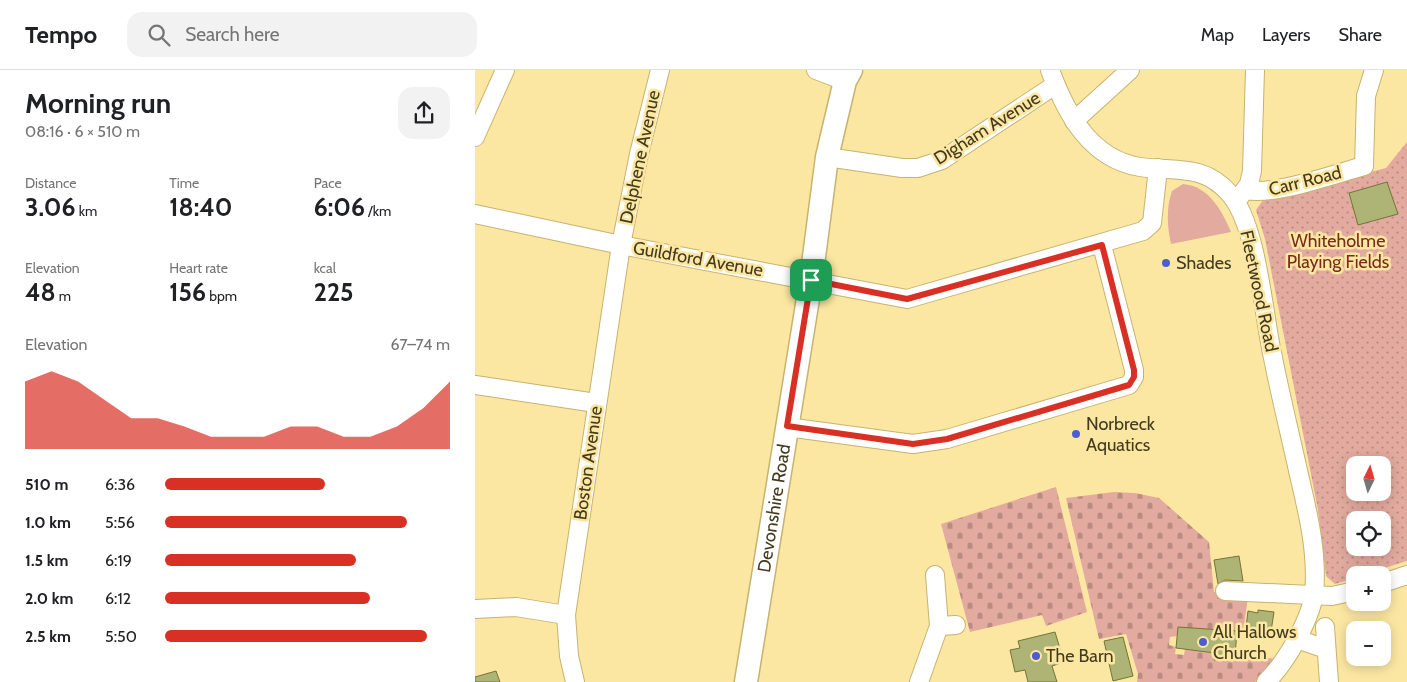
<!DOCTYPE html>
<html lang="en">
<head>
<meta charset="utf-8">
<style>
	:root { --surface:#fff; --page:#f2f2f2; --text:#202124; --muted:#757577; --line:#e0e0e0; --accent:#d93025 }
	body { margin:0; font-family:Cabin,sans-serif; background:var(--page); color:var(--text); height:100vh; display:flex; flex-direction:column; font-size:19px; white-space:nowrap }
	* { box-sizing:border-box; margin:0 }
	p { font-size:16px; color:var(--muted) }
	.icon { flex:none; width:28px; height:28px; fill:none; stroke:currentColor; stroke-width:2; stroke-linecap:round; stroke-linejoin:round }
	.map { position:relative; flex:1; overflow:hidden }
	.panel { display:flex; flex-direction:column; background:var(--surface); width:475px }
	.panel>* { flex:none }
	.needle { width:32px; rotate:5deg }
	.tools { position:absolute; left:871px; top:386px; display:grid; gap:10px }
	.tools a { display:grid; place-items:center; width:45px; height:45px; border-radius:10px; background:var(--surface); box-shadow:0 2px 12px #0003; font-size:25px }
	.pin { position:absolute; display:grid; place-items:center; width:42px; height:42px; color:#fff; margin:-21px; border-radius:10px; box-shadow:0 2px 8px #0006 }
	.round { display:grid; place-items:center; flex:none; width:52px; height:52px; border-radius:15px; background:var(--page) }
	.head { display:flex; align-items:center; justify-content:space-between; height:85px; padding:0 25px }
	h1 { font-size:28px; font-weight:700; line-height:38px }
	.stats { display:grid; grid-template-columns:repeat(3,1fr); gap:8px; height:85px; padding:5px 25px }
	.stats div { display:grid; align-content:center }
	.stats b { font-size:25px; font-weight:700 }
	.stats small { font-size:14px; font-weight:400 }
	.stats p { font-size:14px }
	.chart { height:140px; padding:10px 25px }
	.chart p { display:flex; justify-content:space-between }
	.chart svg { width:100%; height:90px; margin-top:5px; fill:var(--accent); opacity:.7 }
	ul { padding:0 25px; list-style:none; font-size:16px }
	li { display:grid; grid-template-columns:80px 60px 1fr; align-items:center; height:38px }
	li i { height:12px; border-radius:6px; background:var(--accent) }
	header { display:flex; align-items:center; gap:30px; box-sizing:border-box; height:70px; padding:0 25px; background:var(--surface); border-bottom:1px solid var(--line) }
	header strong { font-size:24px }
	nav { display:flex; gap:28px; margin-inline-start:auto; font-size:18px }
	.search { width:350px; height:45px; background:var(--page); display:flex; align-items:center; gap:12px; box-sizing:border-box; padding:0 18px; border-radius:15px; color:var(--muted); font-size:19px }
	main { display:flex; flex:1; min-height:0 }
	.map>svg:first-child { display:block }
	.grass { fill:#e3ab9f }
	.cemetery { fill:url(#cemetery-stones) }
	.park { fill:url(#park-dots); fill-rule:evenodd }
	.building { fill:#aeb376; stroke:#727634 }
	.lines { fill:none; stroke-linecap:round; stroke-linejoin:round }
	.minor-casing { stroke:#c7b26f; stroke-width:20 }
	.major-casing { stroke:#c7b26f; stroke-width:25 }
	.minor { stroke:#fff; stroke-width:18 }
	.major { stroke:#fff; stroke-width:22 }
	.route-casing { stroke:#fff; stroke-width:10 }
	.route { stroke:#d93025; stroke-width:6 }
	.poi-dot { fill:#4c5dd2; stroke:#fce7a2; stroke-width:2 }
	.labels { text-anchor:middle; stroke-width:5; stroke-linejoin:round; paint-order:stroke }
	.street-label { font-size:18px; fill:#443b1f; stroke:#fce7a2 }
	.park-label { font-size:18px; fill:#792b1d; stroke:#fce7a2 }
	.poi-label { font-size:18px; fill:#443b1f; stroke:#fce7a2; text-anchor:start }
</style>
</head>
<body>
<header>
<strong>Tempo</strong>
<div class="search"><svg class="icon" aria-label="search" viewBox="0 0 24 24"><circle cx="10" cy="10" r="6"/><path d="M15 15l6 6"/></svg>Search here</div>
<nav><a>Map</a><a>Layers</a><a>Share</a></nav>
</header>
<main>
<section class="panel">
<div class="head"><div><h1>Morning run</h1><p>08:16 · 6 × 510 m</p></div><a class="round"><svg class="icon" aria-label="share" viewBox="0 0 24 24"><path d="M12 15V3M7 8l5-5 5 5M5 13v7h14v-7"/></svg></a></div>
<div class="stats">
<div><p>Distance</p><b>3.06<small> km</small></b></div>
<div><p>Time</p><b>18:40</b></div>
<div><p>Pace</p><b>6:06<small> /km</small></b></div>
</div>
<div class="stats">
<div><p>Elevation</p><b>48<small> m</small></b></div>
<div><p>Heart rate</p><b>156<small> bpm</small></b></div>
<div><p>kcal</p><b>225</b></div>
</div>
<div class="chart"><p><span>Elevation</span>67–74 m</p>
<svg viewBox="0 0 160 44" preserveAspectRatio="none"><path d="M0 44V11L10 6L20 11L30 20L40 29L50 29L60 33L70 38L80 38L90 38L100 33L110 33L120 38L130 38L140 33L150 24L160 11V44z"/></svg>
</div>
<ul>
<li><b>510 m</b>6:36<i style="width:56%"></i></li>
<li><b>1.0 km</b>5:56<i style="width:85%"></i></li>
<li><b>1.5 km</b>6:19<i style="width:67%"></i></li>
<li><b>2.0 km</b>6:12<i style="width:72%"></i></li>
<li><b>2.5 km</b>5:50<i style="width:92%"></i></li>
</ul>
</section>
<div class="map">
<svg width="932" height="612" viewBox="0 0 932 612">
	<defs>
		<pattern id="cemetery-stones" width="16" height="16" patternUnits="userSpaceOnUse" patternTransform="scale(1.25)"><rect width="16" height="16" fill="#e3ab9f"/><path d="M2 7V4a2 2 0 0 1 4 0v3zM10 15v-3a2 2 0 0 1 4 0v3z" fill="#ba8c81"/></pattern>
		<pattern id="park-dots" width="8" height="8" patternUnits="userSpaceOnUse" patternTransform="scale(1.25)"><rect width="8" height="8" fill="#e3ab9f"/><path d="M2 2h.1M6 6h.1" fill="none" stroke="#ba8c81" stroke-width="1.8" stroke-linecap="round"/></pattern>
	</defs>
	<rect width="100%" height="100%" fill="#fce7a2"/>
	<!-- grass -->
	<path class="grass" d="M708 114C734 116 747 141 756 162L696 174C692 156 691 138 697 121Z"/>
	<!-- cemetery -->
	<g class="cemetery">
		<path d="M581 417 612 542 571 556 567 545 495 562 466 454Z"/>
		<path d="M639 422 660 423 684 428 734 472 739 522 773 527 768 563 743 559 742 561 695 567 694 575 701 577 700 584 709 585 710 579 740 583V590L753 591 754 585 805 589 780 612H662L663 604 651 564 624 569 591 428Z"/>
	</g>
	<!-- park -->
	<path class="park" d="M932 72V491L888 505H880V508L860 514 851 506 843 440 790 169 781 140 788 130 911 98ZM880 395H908V422H880ZM880 450H908V478H880Z"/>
	<!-- building -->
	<g class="building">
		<path d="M912 112 923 144 883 155 874 123Z"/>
		<path d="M764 486 768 511 750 510 743 514 739 490Z"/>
		<path d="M783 540 799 542 795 568 770 565 773 541 783 543Z"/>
		<path d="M703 557 762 561 760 586 754 585 753 591 739 590 740 583 701 578Z"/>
		<path d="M580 562 589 592 577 596 582 612H553L550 600 540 602 535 580 545 578 543 571Z"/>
		<path d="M648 567 658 606 638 611 629 571Z"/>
		<path d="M21 601 25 612H0V607Z"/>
	</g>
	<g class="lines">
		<defs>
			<g id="minor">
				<path d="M341 0 370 11"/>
				<path d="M575 0C591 43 615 89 665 97 700 102 728 93 755 124 782 155 788 241 797 283 805 324 815 364 824 405 833 443 843 484 839 524 835 551 810 594 791 612"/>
				<path d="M599 51 655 0"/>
				<path d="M0 67 30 0"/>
				<path d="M352 87 427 98H443L467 90 580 15"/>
				<path d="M771 120C799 126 859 104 889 96L891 26 899 0"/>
				<path d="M764 128 774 114 777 101 780 0"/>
				<path d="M0 144 146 175 432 229 668 161 677 153 683 98"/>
				<path d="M0 315 121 333"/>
				<path d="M312 357 438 374 472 369 654 315 659 307V300L627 175"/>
				<path d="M908 513 932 505"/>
				<path d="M750 521 857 526 880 521"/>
				<path d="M0 539 41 537 91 545"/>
				<path d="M464 556 481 555"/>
				<path d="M850 557 854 612"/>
				<path d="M822 569 851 579"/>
				<path d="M100 612 94 586 91 545 146 175 164 84 185 0"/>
				<path d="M444 612 464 556 460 505"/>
			</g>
			<g id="major">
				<path id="s1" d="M271 612 336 210 352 87 370 11 376 0"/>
			</g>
		</defs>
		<!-- minor casing -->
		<use href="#minor" class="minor-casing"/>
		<!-- major casing -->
		<use href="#major" class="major-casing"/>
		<!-- minor -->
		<use href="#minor" class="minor"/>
		<!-- major -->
		<use href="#major" class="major"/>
	</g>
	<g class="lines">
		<defs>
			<path id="route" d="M627 175 659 300V307L654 315 472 369 438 374 312 356 336 210 432 229Z"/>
		</defs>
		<!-- route casing -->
		<use href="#route" class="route-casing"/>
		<!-- route -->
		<use href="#route" class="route"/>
	</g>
	<!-- markers -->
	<g class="poi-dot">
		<circle cx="691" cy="193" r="5"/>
		<circle cx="601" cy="364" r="5"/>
		<circle cx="728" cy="572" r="5"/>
		<circle cx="561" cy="586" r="5"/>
	</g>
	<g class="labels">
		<!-- street labels -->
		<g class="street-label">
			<text transform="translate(512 58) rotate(-32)" y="6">Digham Avenue</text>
			<text transform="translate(165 87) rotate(-78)" y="6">Delphene Avenue</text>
			<text transform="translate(830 111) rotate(-14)" y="6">Carr Road</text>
			<text transform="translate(223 189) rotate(10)" y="6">Guildford Avenue</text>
			<text transform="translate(784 221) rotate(78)" y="6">Fleetwood Road</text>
			<text transform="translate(113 393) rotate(-82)" y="6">Boston Avenue</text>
			<text dy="6" stroke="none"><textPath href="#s1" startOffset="176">Devonshire Road</textPath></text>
		</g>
		<!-- park labels -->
		<g class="park-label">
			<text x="863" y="177">Whiteholme<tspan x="863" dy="21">Playing Fields</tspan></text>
		</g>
		<!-- poi labels -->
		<g class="poi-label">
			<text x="701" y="199">Shades</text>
			<text x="611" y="360">Norbreck<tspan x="611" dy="21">Aquatics</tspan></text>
			<text x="738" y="568">All Hallows<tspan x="738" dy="21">Church</tspan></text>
			<text x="571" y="592">The Barn</text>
		</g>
	</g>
</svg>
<div class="tools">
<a><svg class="needle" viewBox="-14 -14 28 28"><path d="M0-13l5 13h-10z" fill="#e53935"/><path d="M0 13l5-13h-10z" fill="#757577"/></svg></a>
<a><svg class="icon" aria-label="locate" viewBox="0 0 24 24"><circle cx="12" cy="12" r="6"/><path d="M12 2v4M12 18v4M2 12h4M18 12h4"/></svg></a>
<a>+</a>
<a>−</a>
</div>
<div class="pin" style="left:336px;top:210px;background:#1e9e55"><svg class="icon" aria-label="arrive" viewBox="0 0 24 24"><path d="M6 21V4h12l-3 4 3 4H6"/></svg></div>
</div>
</main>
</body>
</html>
